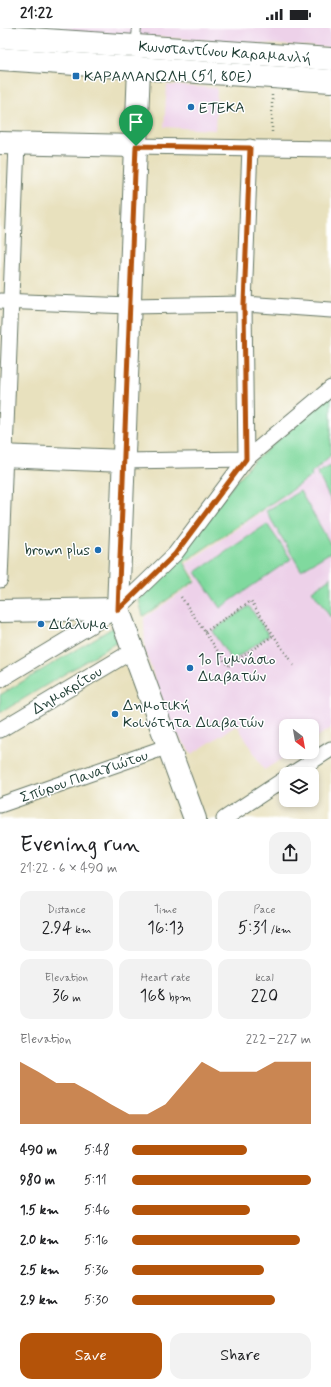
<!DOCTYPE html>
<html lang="en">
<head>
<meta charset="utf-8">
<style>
	:root { --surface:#fff; --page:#f2f2f2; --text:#202124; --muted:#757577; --accent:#b45309 }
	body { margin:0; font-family:Mynerve,sans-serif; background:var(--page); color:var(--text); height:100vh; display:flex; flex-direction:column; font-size:15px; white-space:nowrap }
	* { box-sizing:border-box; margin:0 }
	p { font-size:13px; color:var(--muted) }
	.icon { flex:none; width:22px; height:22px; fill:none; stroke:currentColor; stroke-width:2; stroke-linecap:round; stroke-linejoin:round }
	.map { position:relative; height:791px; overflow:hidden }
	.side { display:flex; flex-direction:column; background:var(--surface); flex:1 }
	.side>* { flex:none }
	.needle { width:26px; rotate:149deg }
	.tools { position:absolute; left:279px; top:691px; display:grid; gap:8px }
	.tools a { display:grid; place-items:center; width:40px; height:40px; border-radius:8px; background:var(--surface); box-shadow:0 2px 6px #0003; font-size:20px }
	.pin { position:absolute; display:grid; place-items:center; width:34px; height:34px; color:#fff; margin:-41px -17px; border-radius:50% 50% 50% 0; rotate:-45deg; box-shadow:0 0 4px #0007 }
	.pin .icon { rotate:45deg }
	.round { display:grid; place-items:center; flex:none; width:42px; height:42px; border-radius:12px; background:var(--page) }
	.overview { display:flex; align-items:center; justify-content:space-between; height:68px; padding:0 20px }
	h1 { font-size:22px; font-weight:600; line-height:30px }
	.figures { display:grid; grid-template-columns:repeat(3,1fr); gap:6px; height:68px; padding:4px 20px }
	.figures div { display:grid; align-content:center; border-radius:10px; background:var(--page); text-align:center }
	.figures b { font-size:17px; font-weight:600 }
	.figures small { font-size:11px; font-weight:400 }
	.figures p { font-size:11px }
	.chart { height:112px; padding:8px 20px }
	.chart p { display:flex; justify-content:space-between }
	.chart svg { width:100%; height:72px; margin-top:4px; fill:var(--accent); opacity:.7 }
	.button { display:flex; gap:8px; margin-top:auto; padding:8px 20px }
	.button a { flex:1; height:46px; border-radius:12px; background:var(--accent); color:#fff; font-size:16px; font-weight:600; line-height:46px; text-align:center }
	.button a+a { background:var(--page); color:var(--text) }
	ul { padding:0 20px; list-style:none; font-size:13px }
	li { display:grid; grid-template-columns:64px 48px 1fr; align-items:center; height:30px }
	li i { height:10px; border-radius:5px; background:var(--accent) }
	.status { display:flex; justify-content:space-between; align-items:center; height:28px; padding:0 20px; background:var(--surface); direction:ltr }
	.status svg { height:11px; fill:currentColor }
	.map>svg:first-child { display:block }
	.built { fill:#edd1e9 }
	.green { fill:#80d99e; stroke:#508b69 }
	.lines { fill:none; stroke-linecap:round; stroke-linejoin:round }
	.lane-casing { stroke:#657664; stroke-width:10 }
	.street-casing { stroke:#657664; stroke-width:17 }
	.secondary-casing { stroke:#657664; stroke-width:24 }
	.primary-casing { stroke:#657664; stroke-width:24 }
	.path { stroke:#657664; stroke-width:2.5; stroke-dasharray:1 3; stroke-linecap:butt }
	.lane { stroke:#fff; stroke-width:8 }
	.street { stroke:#fff; stroke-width:15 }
	.secondary { stroke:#fff; stroke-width:22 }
	.primary { stroke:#fff; stroke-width:22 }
	.route-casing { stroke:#fff; stroke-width:8 }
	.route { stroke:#b45309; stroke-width:5 }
	.poi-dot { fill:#1f6fb2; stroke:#fff; stroke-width:1.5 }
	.labels { text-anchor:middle; stroke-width:3; stroke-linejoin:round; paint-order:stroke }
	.street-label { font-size:15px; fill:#1f3d34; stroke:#fff }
	.poi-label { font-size:15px; fill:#1f3d34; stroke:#fff; text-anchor:start }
</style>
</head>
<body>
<div class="status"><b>21:22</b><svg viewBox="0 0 49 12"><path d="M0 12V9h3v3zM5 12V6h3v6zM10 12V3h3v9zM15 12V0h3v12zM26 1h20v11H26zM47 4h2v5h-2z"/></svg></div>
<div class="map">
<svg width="331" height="791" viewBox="0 0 331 791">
	<rect width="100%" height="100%" fill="#fff"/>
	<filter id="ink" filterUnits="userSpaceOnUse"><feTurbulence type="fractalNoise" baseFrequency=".025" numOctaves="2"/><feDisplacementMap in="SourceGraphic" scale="8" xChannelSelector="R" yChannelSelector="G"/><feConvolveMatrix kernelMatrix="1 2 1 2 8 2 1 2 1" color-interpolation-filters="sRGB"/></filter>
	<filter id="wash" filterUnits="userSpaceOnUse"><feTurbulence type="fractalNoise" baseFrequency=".012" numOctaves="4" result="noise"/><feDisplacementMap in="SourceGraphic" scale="16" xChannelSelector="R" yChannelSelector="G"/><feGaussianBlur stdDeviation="0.9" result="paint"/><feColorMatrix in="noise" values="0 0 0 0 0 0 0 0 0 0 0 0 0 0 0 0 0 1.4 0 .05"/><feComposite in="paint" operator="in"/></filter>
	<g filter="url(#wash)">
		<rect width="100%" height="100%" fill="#e8e1be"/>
		<!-- built -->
		<g class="built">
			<path d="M14 0H331V20Z"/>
			<path d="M167 57 217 60 215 102 164 99Z"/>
			<path d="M331 427V700L312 712V698H286V724H293L264 742 237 697 192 726 172 700 145 623 144 590 197 553 186 536 312 448 311 445Z"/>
		</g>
		<!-- green -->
		<g class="green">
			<path d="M331 366V427L311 445 312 448 184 534 195 553 143 588 139 572 251 436Z"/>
			<path d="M331 437V473L317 444Z"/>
			<path d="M300 463 331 517V524L301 542 266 483Z"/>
			<path d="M267 496 291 531 220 580 196 544Z"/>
			<path d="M331 549V590L312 563Z"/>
			<path d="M249 578 269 607 232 633 212 603Z"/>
			<path d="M114 599 119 613 0 685V667Z"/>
		</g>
	</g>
	<g filter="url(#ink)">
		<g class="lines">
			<defs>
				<path id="lane" d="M135 17 137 0"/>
				<g id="street">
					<path d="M136 118 331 121"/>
					<path d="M0 273 130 278 244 276 331 282"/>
					<path d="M124 433 246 431 244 276 250 119"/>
					<path d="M0 552 17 116"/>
					<path d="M0 652 118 581 175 526 246 431 331 360"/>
					<path d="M0 702 134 622"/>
					<path d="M292 746 331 721"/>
					<path d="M0 777 169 718"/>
					<path d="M224 791 286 750"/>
				</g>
				<g id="secondary">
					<path d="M139 40 118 581 195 791"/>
					<path d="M0 115 136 118"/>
					<path d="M0 428 124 433"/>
					<path d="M0 583 118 581"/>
				</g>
				<g id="primary">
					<path d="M0 9 331 31"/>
					<path d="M0 31 331 53"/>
				</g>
			</defs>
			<!-- lane casing -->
			<use href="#lane" class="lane-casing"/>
			<!-- street casing -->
			<use href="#street" class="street-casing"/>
			<!-- secondary casing -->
			<use href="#secondary" class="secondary-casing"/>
			<!-- primary casing -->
			<use href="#primary" class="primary-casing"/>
			<!-- path -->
			<g class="path">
				<path d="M272 67V106"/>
				<path d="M181 569 228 638 274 607"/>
				<path d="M205 604 251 573 294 638"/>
			</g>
			<!-- lane -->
			<use href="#lane" class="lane"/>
			<!-- street -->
			<use href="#street" class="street"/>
			<!-- secondary -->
			<use href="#secondary" class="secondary"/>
			<!-- primary -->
			<use href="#primary" class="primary"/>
		</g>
	</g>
	<g class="lines" filter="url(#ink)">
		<defs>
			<path id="route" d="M136 118 250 120 244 276 246 431 175 526 118 582Z"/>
		</defs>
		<!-- route casing -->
		<use href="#route" class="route-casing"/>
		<!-- route -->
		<use href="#route" class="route"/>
	</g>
	<!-- markers -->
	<g class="poi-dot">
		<rect x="72" y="44" width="8" height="8" rx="2"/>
		<circle cx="191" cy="79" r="4"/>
		<circle cx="98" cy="522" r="4"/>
		<circle cx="41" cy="596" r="4"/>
		<circle cx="190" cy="640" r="4"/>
		<circle cx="115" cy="686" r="4"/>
	</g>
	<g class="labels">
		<!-- street labels -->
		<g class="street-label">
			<text transform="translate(225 24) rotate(4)" y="5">Κωνσταντίνου Καραμανλή</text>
			<text transform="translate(67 662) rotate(-31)" y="5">Δημοκρίτου</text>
			<text transform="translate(84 748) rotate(-19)" y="5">Σπύρου Παναγιώτου</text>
		</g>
		<!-- poi labels -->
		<g class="poi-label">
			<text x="84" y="53">ΚΑΡΑΜΑΝΩΛΗ (51, 80Ε)</text>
			<text x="199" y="84">ΕΤΕΚΑ</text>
			<text x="90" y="527" text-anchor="end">brown plus</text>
			<text x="49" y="601">Διάλυμα</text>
			<text x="198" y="636">1ο Γυμνάσιο<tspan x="198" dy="17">Διαβατών</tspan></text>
			<text x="123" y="682">Δημοτική<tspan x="123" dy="17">Κοινότητα Διαβατών</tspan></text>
		</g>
	</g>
</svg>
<div class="tools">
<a><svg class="needle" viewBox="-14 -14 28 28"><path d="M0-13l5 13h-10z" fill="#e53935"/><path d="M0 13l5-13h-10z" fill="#757577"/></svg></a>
<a><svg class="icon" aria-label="layers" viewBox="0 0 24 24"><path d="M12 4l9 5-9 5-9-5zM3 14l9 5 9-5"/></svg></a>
</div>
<div class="pin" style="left:136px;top:118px;background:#1e9e55"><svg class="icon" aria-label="arrive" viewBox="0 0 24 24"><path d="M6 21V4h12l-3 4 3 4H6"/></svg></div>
</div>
<section class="side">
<div class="overview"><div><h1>Evening run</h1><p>21:22 · 6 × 490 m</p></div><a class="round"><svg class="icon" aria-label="share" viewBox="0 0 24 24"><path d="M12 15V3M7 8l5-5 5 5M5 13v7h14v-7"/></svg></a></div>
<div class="figures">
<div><p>Distance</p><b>2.94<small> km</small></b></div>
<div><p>Time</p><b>16:13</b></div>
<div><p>Pace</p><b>5:31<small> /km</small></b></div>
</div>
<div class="figures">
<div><p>Elevation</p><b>36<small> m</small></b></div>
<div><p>Heart rate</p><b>168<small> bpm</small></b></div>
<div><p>kcal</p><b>220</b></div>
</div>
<div class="chart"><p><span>Elevation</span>222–227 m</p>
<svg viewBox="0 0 160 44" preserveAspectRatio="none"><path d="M0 44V6L10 12L20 19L30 19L40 25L50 32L60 38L70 38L80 32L90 19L100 6L110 12L120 12L130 12L140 6L150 6L160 6V44z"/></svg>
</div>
<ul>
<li><b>490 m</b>5:48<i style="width:64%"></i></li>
<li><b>980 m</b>5:11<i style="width:100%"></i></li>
<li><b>1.5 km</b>5:46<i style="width:66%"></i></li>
<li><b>2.0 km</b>5:16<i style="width:94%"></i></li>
<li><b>2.5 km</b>5:36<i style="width:74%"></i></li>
<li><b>2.9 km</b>5:30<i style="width:80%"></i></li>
</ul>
<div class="button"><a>Save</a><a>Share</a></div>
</section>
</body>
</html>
